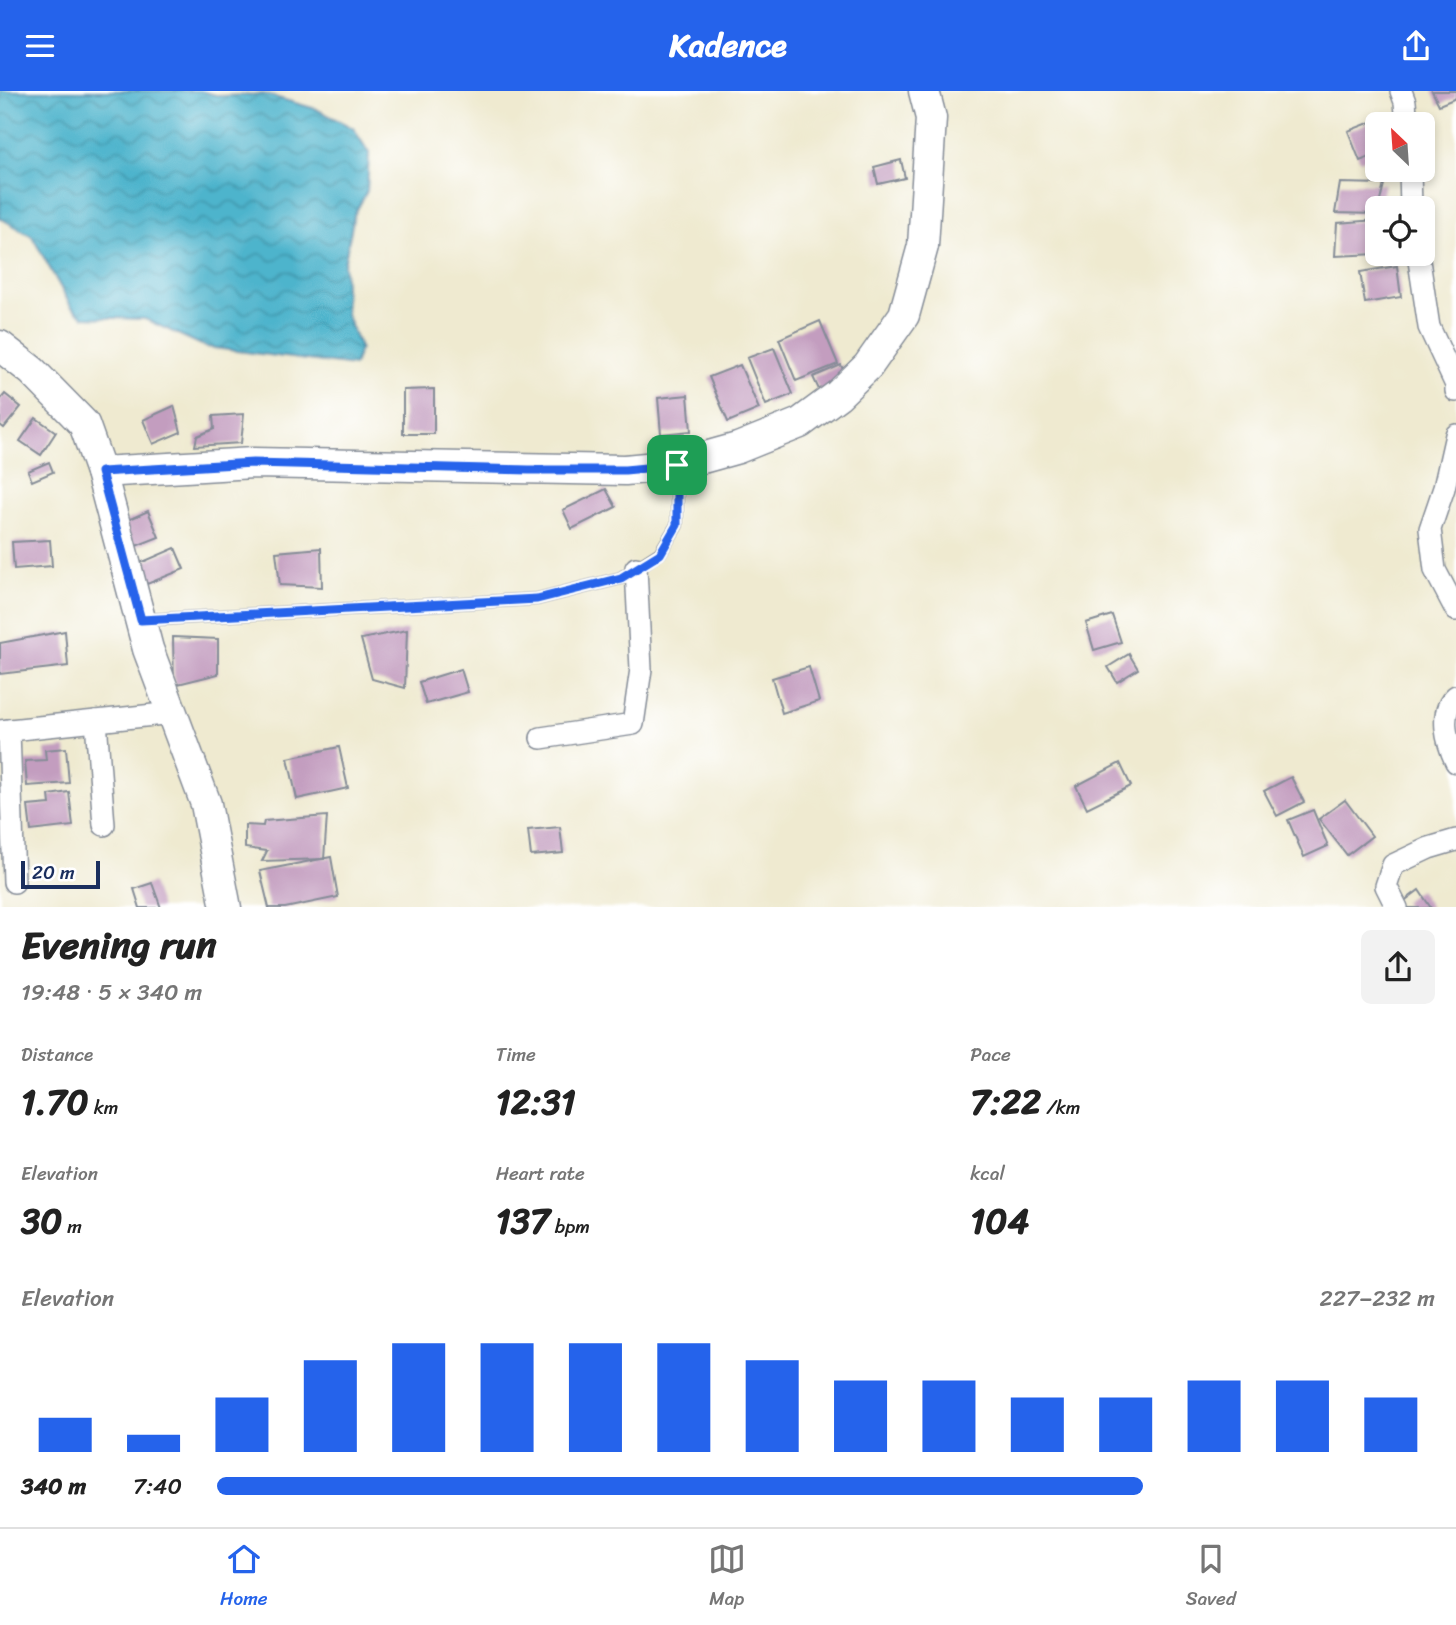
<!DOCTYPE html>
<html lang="en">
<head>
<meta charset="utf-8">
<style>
	:root { --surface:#fff; --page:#f2f2f2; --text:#222; --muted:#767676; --line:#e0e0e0; --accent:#2563eb }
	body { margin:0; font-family:Sriracha,sans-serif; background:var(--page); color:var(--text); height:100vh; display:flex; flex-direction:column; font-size:26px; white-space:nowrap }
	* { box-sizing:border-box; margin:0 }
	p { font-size:23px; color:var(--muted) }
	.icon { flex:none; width:38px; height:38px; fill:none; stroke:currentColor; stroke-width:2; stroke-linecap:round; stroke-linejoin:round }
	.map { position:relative; height:816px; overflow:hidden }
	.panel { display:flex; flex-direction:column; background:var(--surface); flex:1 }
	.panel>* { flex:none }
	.needle { width:46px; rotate:335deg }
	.controls { position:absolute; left:1365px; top:21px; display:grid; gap:14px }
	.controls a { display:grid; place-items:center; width:70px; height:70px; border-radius:10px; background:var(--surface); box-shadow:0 4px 10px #0003; font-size:35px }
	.scale { position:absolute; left:21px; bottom:18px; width:79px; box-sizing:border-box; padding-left:7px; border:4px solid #1b2f5e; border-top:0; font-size:19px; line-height:24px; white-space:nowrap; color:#1b2f5e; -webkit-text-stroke:5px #fff; paint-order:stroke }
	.pin { position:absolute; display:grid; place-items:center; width:60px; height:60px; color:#fff; margin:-30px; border-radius:14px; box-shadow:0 4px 10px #0006 }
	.round { display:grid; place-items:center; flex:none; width:74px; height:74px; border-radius:10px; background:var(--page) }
	.overview { display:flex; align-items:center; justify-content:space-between; height:119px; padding:0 21px }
	h1 { font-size:38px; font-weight:800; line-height:52px }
	.figures { display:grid; grid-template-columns:repeat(3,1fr); gap:10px; height:119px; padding:7px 21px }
	.figures div { display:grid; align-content:center }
	.figures b { font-size:35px; font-weight:800 }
	.figures small { font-size:19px; font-weight:400 }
	.figures p { font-size:19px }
	.chart { height:196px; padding:14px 21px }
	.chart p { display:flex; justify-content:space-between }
	.chart svg { width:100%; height:126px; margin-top:7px; stroke:var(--accent); stroke-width:6 }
	ul { padding:0 21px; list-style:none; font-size:23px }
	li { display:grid; grid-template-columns:112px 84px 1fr; align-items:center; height:52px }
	li i { height:18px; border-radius:9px; background:var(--accent) }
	header { display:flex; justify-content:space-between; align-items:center; height:91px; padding:0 21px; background:var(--accent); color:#fff; font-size:32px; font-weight:800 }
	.dock { display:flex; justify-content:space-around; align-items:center; height:98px; border-top:2px solid var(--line); background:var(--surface); font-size:19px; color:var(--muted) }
	.dock a { display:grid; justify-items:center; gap:4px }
	.dock .selected { color:var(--accent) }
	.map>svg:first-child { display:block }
	.water { fill:url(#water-waves); stroke:#347295; stroke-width:2 }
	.building { fill:#c39dbf }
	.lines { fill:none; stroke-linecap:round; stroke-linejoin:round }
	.lane-casing { stroke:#858c97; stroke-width:14 }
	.street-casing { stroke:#858c97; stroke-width:24 }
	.secondary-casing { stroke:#858c97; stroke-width:33 }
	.lane { stroke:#fff; stroke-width:10 }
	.street { stroke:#fff; stroke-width:21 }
	.secondary { stroke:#fff; stroke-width:30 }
	.route-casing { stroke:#fff; stroke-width:14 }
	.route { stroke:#2563eb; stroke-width:9 }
</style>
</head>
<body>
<header><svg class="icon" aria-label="menu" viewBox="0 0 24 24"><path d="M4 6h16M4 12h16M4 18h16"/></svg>Kadence<svg class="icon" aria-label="share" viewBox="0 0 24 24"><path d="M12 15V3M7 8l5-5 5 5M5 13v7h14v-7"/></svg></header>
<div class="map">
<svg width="1456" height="817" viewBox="0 0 1456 817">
	<defs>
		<pattern id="water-waves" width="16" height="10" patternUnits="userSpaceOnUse" patternTransform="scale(1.75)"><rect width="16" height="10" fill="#4db4cc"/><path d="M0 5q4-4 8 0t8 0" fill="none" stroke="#3f93a9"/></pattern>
	</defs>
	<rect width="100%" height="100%" fill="#fff"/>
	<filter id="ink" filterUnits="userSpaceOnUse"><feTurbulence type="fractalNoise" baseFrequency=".0143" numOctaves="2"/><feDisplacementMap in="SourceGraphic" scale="14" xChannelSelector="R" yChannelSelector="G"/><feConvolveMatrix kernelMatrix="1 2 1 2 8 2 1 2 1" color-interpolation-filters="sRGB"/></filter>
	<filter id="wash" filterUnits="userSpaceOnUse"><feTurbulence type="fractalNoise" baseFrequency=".00686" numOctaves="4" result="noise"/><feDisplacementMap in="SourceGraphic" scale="28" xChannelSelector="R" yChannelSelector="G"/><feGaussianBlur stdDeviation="1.57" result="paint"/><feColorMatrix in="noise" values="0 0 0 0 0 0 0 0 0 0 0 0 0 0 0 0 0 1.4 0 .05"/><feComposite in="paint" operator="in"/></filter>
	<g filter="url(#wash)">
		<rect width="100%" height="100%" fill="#efead0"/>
		<!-- water -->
		<path class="water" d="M0 0H200L220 5 264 3 316 18 353 37 369 62 367 100 354 124 344 173 346 223 360 257 354 275 206 256 145 228 84 226 71 215 32 145 0 127Z"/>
		<g id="blocks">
			<!-- building -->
			<g class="building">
				<path d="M1432 0H1456V7L1439 14Z"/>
				<path d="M1379 28 1381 33H1377V63L1360 70 1348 40Z"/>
				<path d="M901 69 905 87 878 93 874 76Z"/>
				<path d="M1340 92 1384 93 1377 123 1335 122Z"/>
				<path d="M1377 129V163L1335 165 1337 132Z"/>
				<path d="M1397 175 1401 206 1365 212 1360 181Z"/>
				<path d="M820 230 838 273 796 290 779 248Z"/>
				<path d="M774 257 793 303 766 314 747 267Z"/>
				<path d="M740 274 759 318 728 331 709 286Z"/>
				<path d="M841 274 849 293 822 305 813 286Z"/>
				<path d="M434 298V343H403V299Z"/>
				<path d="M5 303 21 316 4 337 0 334V309Z"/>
				<path d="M688 304 691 340 661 343 658 307Z"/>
				<path d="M174 315 181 341 153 353 143 329Z"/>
				<path d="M244 323 241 352 195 355 197 345 214 338 213 325Z"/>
				<path d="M36 327 56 341 41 364 20 350Z"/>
				<path d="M49 371 53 381 32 390 28 380Z"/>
				<path d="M606 398 616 416 572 438 563 419Z"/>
				<path d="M148 420 159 446 131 457 121 432Z"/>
				<path d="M50 449 52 475 14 478 12 451Z"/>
				<path d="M175 457 184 478 147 493 138 473Z"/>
				<path d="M321 457 322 496 280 494 276 461Z"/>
				<path d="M1112 524 1121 551 1094 559 1086 532Z"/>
				<path d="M407 539 405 597 372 588 361 548Z"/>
				<path d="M65 540 68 575 0 583V552Z"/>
				<path d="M173 546 218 548V583L174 594Z"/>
				<path d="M1129 563 1138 578 1117 591 1108 576Z"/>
				<path d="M809 576 819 610 782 622 772 587Z"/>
				<path d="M461 578 468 601 426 613 419 591Z"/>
				<path d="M339 656 348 697 297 708 288 667Z"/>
				<path d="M66 657 69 692 27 695 25 670 46 669 45 659Z"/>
				<path d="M1120 672 1131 695 1087 717 1076 695Z"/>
				<path d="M1291 686 1304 711 1277 725 1264 700Z"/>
				<path d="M69 701 73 735 31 740 28 715 50 713 49 704Z"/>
				<path d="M1345 709 1372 745 1347 764 1319 728Z"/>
				<path d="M1313 719 1328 755 1304 766 1288 729Z"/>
				<path d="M327 725 324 768 262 770 267 760 245 757V734L263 735 264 730Z"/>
				<path d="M560 736 563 762 531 765 528 739Z"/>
				<path d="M331 766 338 806 285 817H269L260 780Z"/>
				<path d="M152 792 161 817H140L134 798Z"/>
				<path d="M1419 799 1431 817H1407L1403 811Z"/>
			</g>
		</g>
	</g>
	<g filter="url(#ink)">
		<use href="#blocks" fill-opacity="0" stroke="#858c97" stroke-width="2"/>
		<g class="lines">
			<defs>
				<path id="lane" d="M143 529 537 508 621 487 660 462 677 434V377"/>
				<g id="street">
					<path d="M1401 0 1405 11 1407 33"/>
					<path d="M1410 79 1411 117"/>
					<path d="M1418 163 1429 236 1456 294V300"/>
					<path d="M1456 344 1444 397 1430 438 1435 479 1456 519"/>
					<path d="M1456 605C1438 621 1447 652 1456 671"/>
					<path d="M96 630 104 734"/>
					<path d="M9 639 14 791"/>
					<path d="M0 640 173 622"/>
					<path d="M541 647 633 633 641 578 636 477"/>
					<path d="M1397 817 1386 795 1393 774 1429 757 1456 749"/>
				</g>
				<g id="secondary">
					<path d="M0 255 32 280 84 333 101 381 148 558 206 713 226 817"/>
					<path d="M101 381 253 372 625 379 677 374 738 357 800 332 838 304 868 275 904 224 923 155 931 27 924 0"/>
				</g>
			</defs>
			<!-- lane casing -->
			<use href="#lane" class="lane-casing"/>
			<!-- street casing -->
			<use href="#street" class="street-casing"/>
			<!-- secondary casing -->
			<use href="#secondary" class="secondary-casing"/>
			<!-- lane -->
			<use href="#lane" class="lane"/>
			<!-- street -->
			<use href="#street" class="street"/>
			<!-- secondary -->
			<use href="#secondary" class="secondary"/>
		</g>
	</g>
	<g class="lines" filter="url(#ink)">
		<defs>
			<path id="route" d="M253 372 529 379H625L677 374V434L660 463 621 487 537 508 141 529 101 381Z"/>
		</defs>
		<!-- route casing -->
		<use href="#route" class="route-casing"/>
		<!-- route -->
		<use href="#route" class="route"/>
	</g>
</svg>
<div class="controls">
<a><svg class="needle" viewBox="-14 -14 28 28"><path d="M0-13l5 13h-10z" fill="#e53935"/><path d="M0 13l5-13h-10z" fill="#767676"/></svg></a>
<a><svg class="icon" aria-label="locate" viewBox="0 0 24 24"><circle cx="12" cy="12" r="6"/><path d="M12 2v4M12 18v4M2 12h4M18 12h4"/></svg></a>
</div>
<div class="scale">20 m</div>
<div class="pin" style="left:677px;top:374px;background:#1e9e55"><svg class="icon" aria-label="arrive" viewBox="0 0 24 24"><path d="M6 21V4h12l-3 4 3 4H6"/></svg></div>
</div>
<section class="panel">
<div class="overview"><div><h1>Evening run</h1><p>19:48 · 5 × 340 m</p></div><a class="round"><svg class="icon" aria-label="share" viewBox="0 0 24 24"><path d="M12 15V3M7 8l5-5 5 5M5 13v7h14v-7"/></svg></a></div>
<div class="figures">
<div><p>Distance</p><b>1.70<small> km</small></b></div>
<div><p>Time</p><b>12:31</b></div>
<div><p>Pace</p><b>7:22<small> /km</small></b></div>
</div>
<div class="figures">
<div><p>Elevation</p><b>30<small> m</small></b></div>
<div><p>Heart rate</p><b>137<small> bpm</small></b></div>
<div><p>kcal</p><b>104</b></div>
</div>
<div class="chart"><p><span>Elevation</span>227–232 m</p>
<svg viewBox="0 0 160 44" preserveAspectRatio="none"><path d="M5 44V32M15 44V38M25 44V25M35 44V12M45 44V6M55 44V6M65 44V6M75 44V6M85 44V12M95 44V19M105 44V19M115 44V25M125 44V25M135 44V19M145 44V19M155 44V25"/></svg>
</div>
<ul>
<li><b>340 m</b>7:40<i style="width:76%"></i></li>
</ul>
</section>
<nav class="dock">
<a class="selected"><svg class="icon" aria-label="home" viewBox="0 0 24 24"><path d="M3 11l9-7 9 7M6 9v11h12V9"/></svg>Home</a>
<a><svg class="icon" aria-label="map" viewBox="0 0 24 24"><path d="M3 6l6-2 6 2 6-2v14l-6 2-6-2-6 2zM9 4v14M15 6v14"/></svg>Map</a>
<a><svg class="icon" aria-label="saved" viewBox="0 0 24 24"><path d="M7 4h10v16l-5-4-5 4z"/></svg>Saved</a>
</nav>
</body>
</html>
